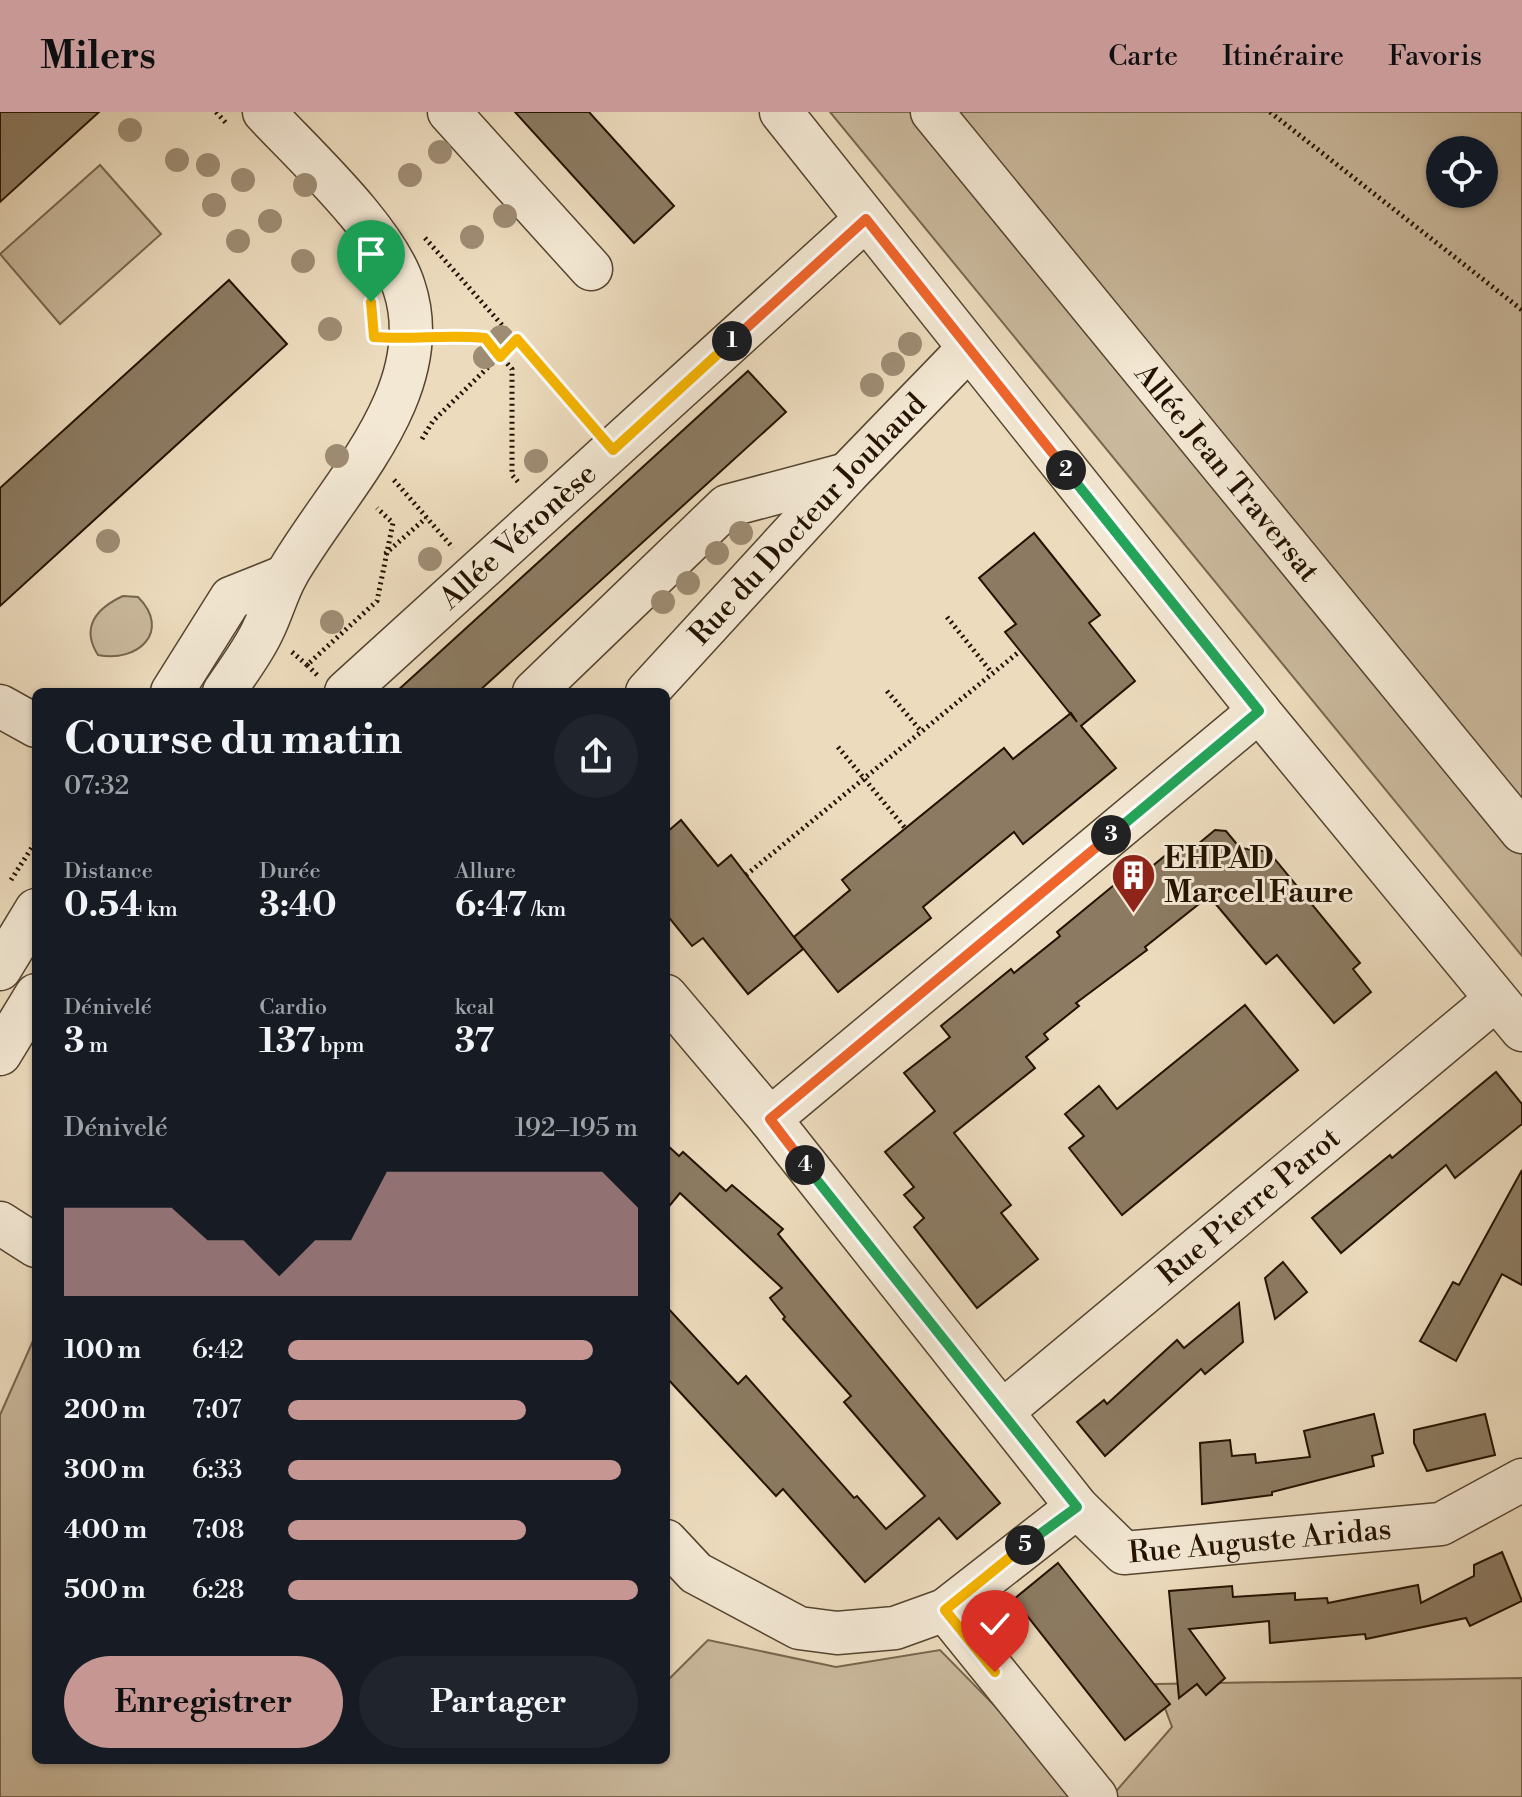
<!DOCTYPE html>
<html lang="fr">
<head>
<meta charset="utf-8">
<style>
	:root { --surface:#171b24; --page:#20242c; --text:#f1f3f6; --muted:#9ea1a6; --accent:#c59692 }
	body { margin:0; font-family:"Libre Bodoni",serif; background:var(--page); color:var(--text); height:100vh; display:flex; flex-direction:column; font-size:30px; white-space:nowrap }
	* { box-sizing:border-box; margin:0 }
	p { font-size:26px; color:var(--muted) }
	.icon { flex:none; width:44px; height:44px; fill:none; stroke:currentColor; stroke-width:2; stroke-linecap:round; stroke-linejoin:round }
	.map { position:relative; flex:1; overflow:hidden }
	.panel { position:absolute; left:32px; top:576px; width:638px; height:1076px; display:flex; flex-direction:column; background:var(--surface); border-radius:12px; box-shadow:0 2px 6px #0004 }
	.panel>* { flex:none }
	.buttons { position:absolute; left:1426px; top:24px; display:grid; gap:16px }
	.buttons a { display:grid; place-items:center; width:72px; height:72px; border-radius:50%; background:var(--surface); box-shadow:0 2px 6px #0004; font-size:40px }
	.pin { position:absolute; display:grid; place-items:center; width:68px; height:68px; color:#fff; margin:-82px -34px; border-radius:50% 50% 50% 0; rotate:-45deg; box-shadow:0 0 8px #0007 }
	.pin .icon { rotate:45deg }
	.km { position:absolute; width:40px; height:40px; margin:-20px; border-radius:50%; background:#222; color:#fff; font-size:22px; line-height:40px; text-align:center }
	.round { display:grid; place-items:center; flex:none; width:84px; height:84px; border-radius:42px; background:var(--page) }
	.head { display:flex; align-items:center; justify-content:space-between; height:136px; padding:0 32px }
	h1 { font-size:44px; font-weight:700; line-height:60px }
	.figures { display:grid; grid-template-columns:repeat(3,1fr); gap:12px; height:136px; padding:8px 32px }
	.figures div { display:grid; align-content:center }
	.figures b { font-size:34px; font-weight:700 }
	.figures small { font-size:22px; font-weight:400 }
	.figures p { font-size:22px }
	.chart { height:224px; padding:16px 32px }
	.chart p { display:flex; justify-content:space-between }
	.chart svg { width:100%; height:144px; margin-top:8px; fill:var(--accent); opacity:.7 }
	.action { display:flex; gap:16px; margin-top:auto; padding:16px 32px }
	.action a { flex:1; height:92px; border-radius:48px; background:var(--accent); color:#111; font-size:32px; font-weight:700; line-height:92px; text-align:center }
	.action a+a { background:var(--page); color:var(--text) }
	ul { padding:0 32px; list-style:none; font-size:26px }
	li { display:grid; grid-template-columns:128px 96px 1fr; align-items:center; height:60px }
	li i { height:20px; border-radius:10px; background:var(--accent) }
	header { display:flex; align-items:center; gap:48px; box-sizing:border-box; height:112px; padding:0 40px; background:var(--accent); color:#111 }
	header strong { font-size:38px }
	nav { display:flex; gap:44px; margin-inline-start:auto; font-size:28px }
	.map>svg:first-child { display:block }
	.green { fill:#cab99d; stroke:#77664e; stroke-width:2; fill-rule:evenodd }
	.building { fill:#8c7b62; stroke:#241200; stroke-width:2 }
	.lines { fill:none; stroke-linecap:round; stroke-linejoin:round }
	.minor-casing { stroke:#56442f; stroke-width:45 }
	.path { stroke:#241200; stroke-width:5; stroke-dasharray:2 4; stroke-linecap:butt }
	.minor { stroke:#f3e8d4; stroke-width:42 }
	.tree { fill:#9e8c73 }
	.split-1-casing { stroke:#fff; stroke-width:16 }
	.split-2-casing { stroke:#fff; stroke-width:16 }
	.split-3-casing { stroke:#fff; stroke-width:16 }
	.split-4-casing { stroke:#fff; stroke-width:16 }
	.split-5-casing { stroke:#fff; stroke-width:16 }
	.split-6-casing { stroke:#fff; stroke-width:16 }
	.split-1 { stroke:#f5b400; stroke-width:10 }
	.split-2 { stroke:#f0652b; stroke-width:10 }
	.split-3 { stroke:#22a559; stroke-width:10 }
	.split-4 { stroke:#f0652b; stroke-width:10 }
	.split-5 { stroke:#22a559; stroke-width:10 }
	.split-6 { stroke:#f5b400; stroke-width:10 }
	.labels { text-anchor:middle; stroke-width:6; stroke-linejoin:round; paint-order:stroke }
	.street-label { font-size:30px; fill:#241200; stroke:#f3e8d4 }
	.poi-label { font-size:30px; font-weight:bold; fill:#241200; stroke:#f3e8d4; text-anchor:start }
</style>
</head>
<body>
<header>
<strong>Milers</strong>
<nav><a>Carte</a><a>Itinéraire</a><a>Favoris</a></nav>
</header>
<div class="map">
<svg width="1522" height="1685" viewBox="0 0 1522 1685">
	<rect width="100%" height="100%" fill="#ecdbbd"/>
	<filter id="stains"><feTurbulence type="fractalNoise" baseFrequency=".0025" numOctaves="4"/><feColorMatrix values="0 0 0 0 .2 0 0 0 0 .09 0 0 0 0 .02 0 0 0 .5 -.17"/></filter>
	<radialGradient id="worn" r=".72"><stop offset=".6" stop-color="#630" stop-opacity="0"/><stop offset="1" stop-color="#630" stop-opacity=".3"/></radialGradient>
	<!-- green -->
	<g class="green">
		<path d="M830 0H1522V844ZM1440 38H1484V82H1440Z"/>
		<path d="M100 53 161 122 60 212 0 142Z"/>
		<path d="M123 484 138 485C172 519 138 551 98 543 80 515 97 496 123 484Z"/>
		<path d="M36 1222V1648H666V1570L708 1528 836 1555 940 1538 1084 1685H0V1303Z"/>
		<path d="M1522 1566V1685H1111L1172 1615 1156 1572Z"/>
	</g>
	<!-- building -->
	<g class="building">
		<path d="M0 0H99L0 90Z"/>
		<path d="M515 0H589L674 94 634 131Z"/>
		<path d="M229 168 287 232 0 494V376Z"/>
		<path d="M748 259 786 300 478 580H396Z"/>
		<path d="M1034 421 1100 503 1089 511 1135 569 1081 614 1116 656 1023 732 1014 720 923 795 931 806 838 880 794 825 850 778 842 768 1004 636 1013 647 1071 601 1077 610 1005 520 1016 512 979 466Z"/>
		<path d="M681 708 718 754 731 743 803 837 748 882 703 826 692 834 666 802V721Z"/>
		<path d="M1215 718 1226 719 1240 736 1269 740 1360 851 1353 857 1371 880 1334 911 1277 843 1266 852 1209 784 1145 835 1147 838 1076 891 1079 894 1044 922 1048 927 1026 945 1035 956 954 1021 1011 1093 1001 1101 1038 1147 977 1196 914 1115 924 1106 904 1083 914 1075 885 1040 935 999 904 961 950 925 941 914 1011 857 1014 861 1060 824 1057 820 1125 764 1132 771 1178 733 1186 742Z"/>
		<path d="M1245 893 1298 958 1122 1103 1069 1036 1084 1024 1065 1002 1099 974 1117 997Z"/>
		<path d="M1496 960 1522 992V1012L1455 1066 1446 1053 1341 1141 1312 1106 1390 1043 1392 1046Z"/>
		<path d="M666 1032 679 1044 683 1040 726 1079 732 1073 783 1117 778 1122 1000 1391 957 1427 939 1406 865 1470 783 1377 776 1384 666 1265V1194L738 1272 746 1264 854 1386 857 1384 886 1417 925 1384 844 1290 851 1284 783 1207 785 1205 770 1186 782 1176 680 1081 666 1098Z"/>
		<path d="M1522 1058V1173L1502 1162 1456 1249 1420 1229 1453 1170 1459 1173Z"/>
		<path d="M1283 1150 1307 1180 1275 1207 1265 1166Z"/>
		<path d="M1239 1191 1243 1230 1205 1262 1201 1257 1105 1344 1077 1310 1104 1288 1107 1292 1177 1228 1184 1236Z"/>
		<path d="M1374 1302 1383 1341 1372 1344 1374 1354 1272 1380V1383L1202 1392 1200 1331 1230 1328 1232 1344 1255 1342 1256 1351 1310 1345 1304 1319Z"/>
		<path d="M1485 1302 1495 1343 1427 1359 1414 1331V1318Z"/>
		<path d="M1502 1440 1522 1489 1470 1514 1466 1506 1366 1527 1365 1522 1270 1531 1269 1509 1189 1517 1225 1566 1206 1583 1197 1572 1179 1586 1169 1479 1232 1474 1233 1485 1295 1481V1488L1327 1486 1328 1491 1418 1473 1421 1491 1474 1464V1453Z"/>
		<path d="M1058 1451 1170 1592 1125 1628 1014 1487Z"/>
	</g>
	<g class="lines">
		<defs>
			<g id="minor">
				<path d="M449 0 591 157"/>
				<path d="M781 0 1259 599 1522 918"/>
				<path id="s1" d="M932 0 1522 720"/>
				<path d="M172 580 231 486 286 464"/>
				<path d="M224 580C237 560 253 540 263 518 272 500 277 480 287 462 335 378 439 280 404 175 386 118 306 45 264 0"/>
				<path id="s2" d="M346 580 866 107"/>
				<path d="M534 580 727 394 847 362"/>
				<path id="s3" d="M647 580 847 362 968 237"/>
				<path d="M0 594 36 614"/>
				<path d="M0 857 36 798"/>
				<path id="s4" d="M666 884 770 1007 1077 1395 1124 1441 1441 1412 1522 1368"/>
				<path d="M0 942 36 883"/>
				<path d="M770 1007 1259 599"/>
				<path d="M0 1111 36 1134"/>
				<path id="s5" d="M1003 1299 1495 888"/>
				<path d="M666 1429 696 1461 799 1516 837 1521 895 1516 945 1498 1077 1395"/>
				<path d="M945 1498 1096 1685"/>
			</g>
		</defs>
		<!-- minor casing -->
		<use href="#minor" class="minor-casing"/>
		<!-- path -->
		<g class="path">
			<path d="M216 0 227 12"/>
			<path d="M1270 0 1522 198"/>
			<path d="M425 126 588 310"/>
			<path d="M447 224 485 226 512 257V363L520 372"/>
			<path d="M422 327 433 309 517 227"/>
			<path d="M394 368 453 436"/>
			<path d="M385 442 426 406"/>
			<path d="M947 505 992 561"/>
			<path d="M292 540 307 553"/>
			<path d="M317 563 307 553 377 489 393 411 377 396"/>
			<path d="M887 579 921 619"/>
			<path d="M838 635 905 716"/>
			<path d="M746 763 1020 539"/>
			<path d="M11 768 36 729"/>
		</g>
		<!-- minor -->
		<use href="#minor" class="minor"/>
	</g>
	<!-- trees -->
	<g class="tree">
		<circle cx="130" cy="18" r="12"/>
		<circle cx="440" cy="40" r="12"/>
		<circle cx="177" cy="48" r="12"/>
		<circle cx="208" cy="53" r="12"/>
		<circle cx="410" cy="63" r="12"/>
		<circle cx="243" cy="68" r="12"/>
		<circle cx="305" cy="73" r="12"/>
		<circle cx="214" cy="93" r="12"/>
		<circle cx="505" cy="104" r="12"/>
		<circle cx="270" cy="109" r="12"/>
		<circle cx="472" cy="125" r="12"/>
		<circle cx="238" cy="129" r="12"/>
		<circle cx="303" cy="149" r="12"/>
		<circle cx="330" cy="217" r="12"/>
		<circle cx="501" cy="225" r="12"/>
		<circle cx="910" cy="232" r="12"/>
		<circle cx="485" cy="245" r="12"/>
		<circle cx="893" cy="252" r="12"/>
		<circle cx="872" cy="273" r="12"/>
		<circle cx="337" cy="344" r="12"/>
		<circle cx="536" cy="349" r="12"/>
		<circle cx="741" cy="421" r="12"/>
		<circle cx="108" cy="429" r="12"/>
		<circle cx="717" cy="441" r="12"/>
		<circle cx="430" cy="447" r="12"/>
		<circle cx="688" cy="471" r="12"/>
		<circle cx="663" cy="490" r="12"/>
		<circle cx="332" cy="510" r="12"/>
	</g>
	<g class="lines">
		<defs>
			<path id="split-1" d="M371 190 374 225C412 228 448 222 485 226L500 245 517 227 613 338 732 229"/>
			<path id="split-2" d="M732 229 866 107 1066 358"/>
			<path id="split-3" d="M1066 358 1259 599 1111 723"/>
			<path id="split-4" d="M805 1053 770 1007 1111 723"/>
			<path id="split-5" d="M805 1053 1077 1395 1025 1433"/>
			<path id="split-6" d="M995 1560 945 1498 1025 1433"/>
		</defs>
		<!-- split-1 casing -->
		<use href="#split-1" class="split-1-casing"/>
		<!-- split-2 casing -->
		<use href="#split-2" class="split-2-casing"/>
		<!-- split-3 casing -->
		<use href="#split-3" class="split-3-casing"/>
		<!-- split-4 casing -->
		<use href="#split-4" class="split-4-casing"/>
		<!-- split-5 casing -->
		<use href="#split-5" class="split-5-casing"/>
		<!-- split-6 casing -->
		<use href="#split-6" class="split-6-casing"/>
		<!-- split-1 -->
		<use href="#split-1" class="split-1"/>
		<!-- split-2 -->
		<use href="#split-2" class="split-2"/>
		<!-- split-3 -->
		<use href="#split-3" class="split-3"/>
		<!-- split-4 -->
		<use href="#split-4" class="split-4"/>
		<!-- split-5 -->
		<use href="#split-5" class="split-5"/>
		<!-- split-6 -->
		<use href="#split-6" class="split-6"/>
	</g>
	<!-- icons -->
	<defs>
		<symbol id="building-pin" viewBox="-11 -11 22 30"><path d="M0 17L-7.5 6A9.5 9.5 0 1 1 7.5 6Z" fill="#8f2418" stroke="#f3e8d4"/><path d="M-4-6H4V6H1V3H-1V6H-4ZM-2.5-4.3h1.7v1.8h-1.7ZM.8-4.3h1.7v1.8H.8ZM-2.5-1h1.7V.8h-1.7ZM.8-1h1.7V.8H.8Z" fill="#fff"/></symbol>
	</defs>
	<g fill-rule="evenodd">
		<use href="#building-pin" x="1108" y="738" width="51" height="69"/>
	</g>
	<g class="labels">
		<!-- street labels -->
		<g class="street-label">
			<text dy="10" stroke="none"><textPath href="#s1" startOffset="466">Allée Jean Traversat</textPath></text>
			<text dy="10" stroke="none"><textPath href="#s3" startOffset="236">Rue du Docteur Jouhaud</textPath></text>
			<text dy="10" stroke="none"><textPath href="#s2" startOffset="232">Allée Véronèse</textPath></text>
			<text dy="10" stroke="none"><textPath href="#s5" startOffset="320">Rue Pierre Parot</textPath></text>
			<text dy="10" stroke="none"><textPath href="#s4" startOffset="858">Rue Auguste Aridas</textPath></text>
		</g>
		<!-- poi labels -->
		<g class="poi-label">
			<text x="1164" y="756">EHPAD<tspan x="1164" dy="34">Marcel Faure</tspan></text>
		</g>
	</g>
	<rect width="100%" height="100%" filter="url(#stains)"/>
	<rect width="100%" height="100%" fill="url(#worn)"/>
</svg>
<div class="buttons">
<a><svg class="icon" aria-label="locate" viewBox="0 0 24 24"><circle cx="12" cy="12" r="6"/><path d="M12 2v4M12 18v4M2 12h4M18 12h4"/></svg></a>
</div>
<div class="pin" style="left:371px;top:190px;background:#1e9e55"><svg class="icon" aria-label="arrive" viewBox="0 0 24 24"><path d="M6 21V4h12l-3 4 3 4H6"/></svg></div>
<div class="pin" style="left:995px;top:1560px;background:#d93025"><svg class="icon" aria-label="check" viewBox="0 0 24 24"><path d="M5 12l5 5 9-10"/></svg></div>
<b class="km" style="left:732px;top:229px">1</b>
<b class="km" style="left:1066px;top:358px">2</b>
<b class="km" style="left:1111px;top:723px">3</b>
<b class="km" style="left:805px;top:1053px">4</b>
<b class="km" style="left:1025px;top:1433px">5</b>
<section class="panel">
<div class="head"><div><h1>Course du matin</h1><p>07:32</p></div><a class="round"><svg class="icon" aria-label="share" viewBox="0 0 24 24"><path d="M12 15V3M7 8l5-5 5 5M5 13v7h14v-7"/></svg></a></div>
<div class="figures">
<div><p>Distance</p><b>0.54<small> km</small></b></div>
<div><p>Durée</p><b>3:40</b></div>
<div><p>Allure</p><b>6:47<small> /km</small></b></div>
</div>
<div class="figures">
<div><p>Dénivelé</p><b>3<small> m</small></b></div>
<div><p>Cardio</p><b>137<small> bpm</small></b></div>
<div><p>kcal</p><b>37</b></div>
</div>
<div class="chart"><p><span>Dénivelé</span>192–195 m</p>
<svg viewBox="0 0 160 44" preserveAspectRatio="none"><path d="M0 44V17L10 17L20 17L30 17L40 27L50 27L60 38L70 27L80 27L90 6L100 6L110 6L120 6L130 6L140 6L150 6L160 17V44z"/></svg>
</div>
<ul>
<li><b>100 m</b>6:42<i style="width:87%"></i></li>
<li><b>200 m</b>7:07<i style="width:68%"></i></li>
<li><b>300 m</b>6:33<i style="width:95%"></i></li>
<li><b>400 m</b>7:08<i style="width:68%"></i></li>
<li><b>500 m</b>6:28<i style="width:100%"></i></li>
</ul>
<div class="action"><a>Enregistrer</a><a>Partager</a></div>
</section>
</div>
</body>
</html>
